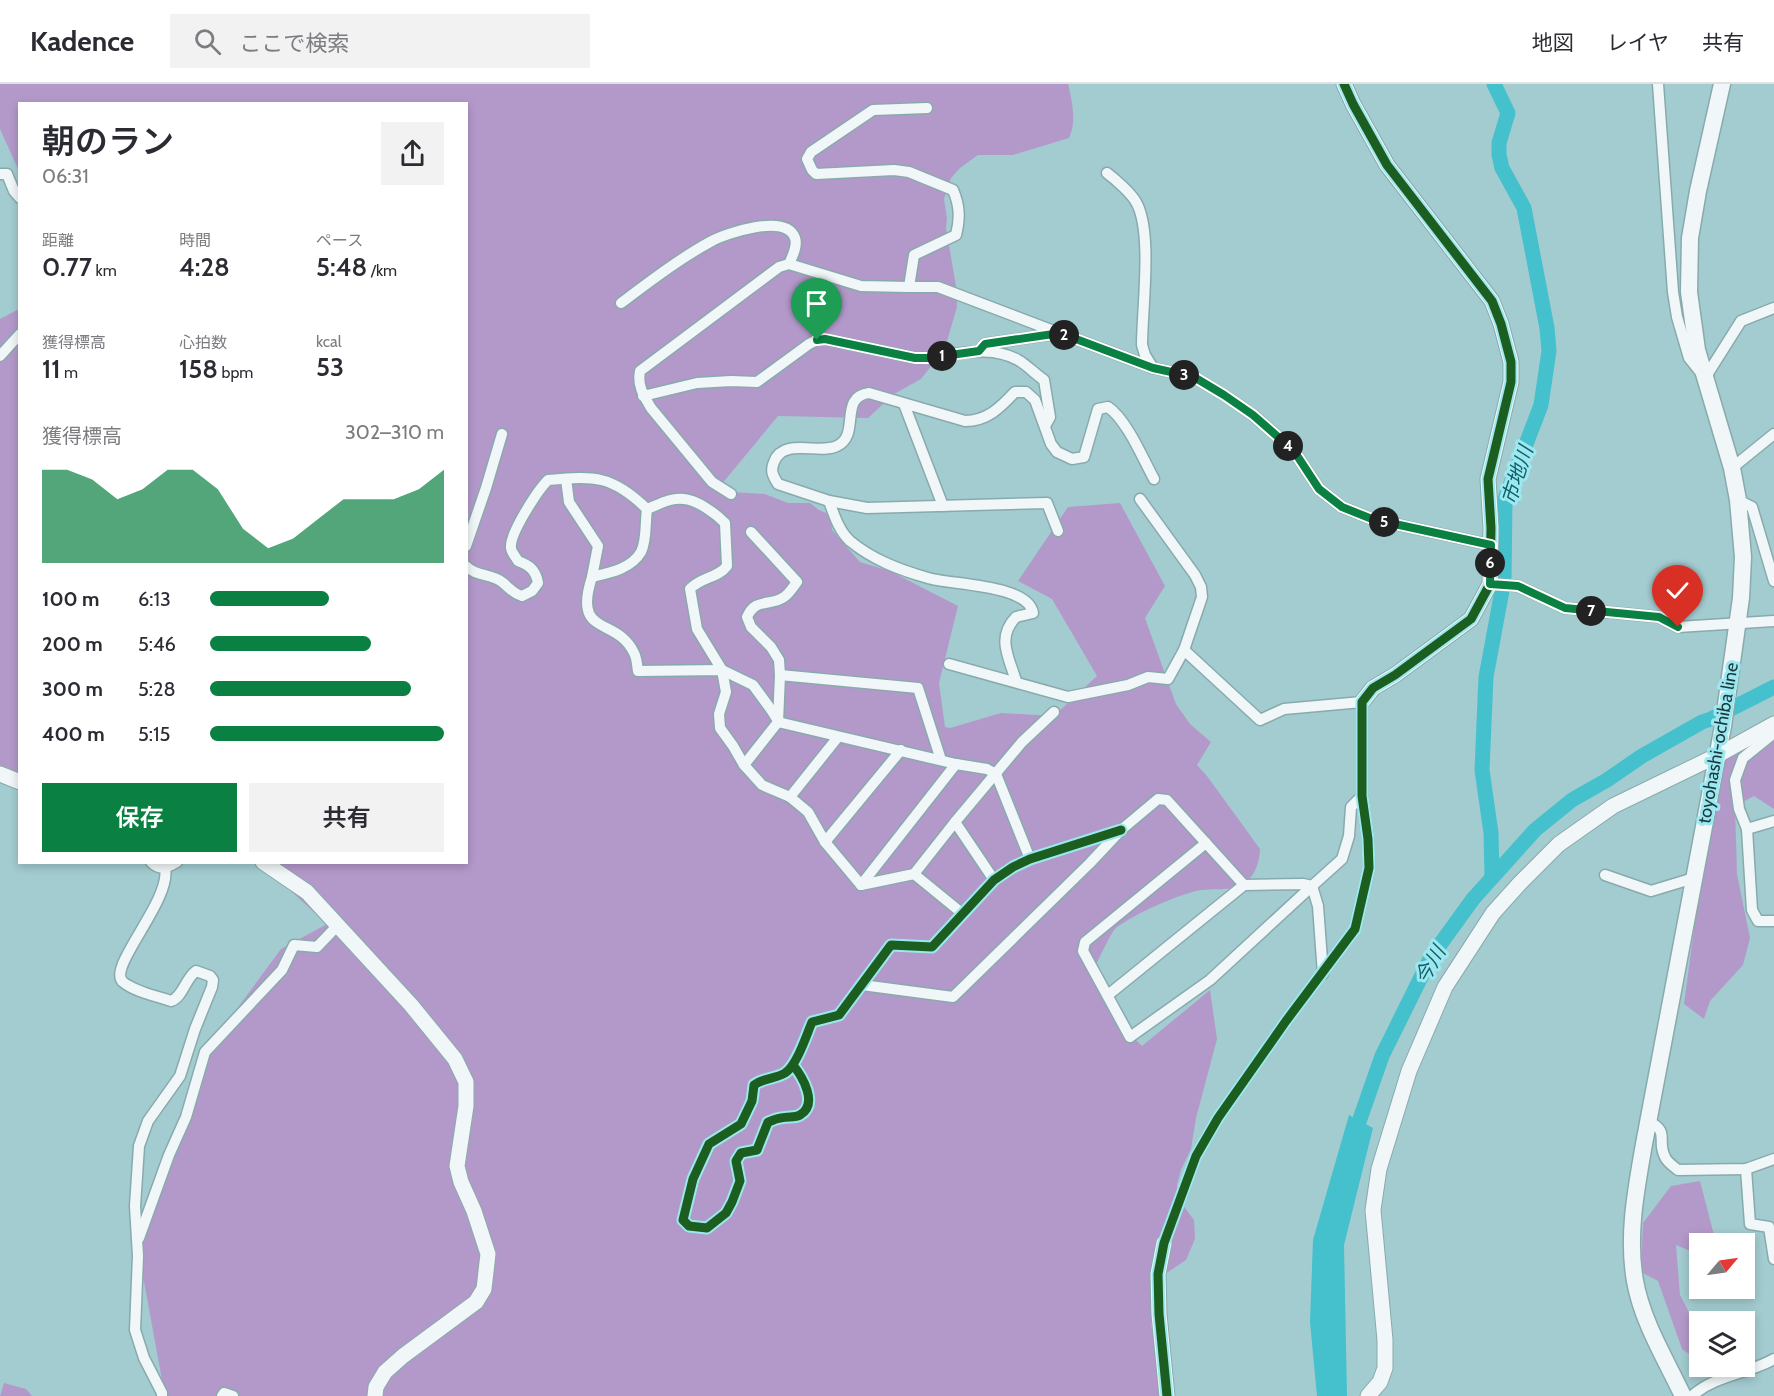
<!DOCTYPE html>
<html lang="ja">
<head>
<meta charset="utf-8">
<style>
	:root { --surface:#fff; --page:#f2f2f3; --text:#2b2b33; --muted:#7c7c81; --line:#e1e1e2; --accent:#0b8043 }
	body { margin:0; font-family:Cabin,"Noto Sans JP",sans-serif; background:var(--page); color:var(--text); height:100vh; display:flex; flex-direction:column; font-size:22px; white-space:nowrap }
	* { box-sizing:border-box; margin:0 }
	p { font-size:20px; color:var(--muted) }
	.icon { flex:none; width:33px; height:33px; fill:none; stroke:currentColor; stroke-width:2; stroke-linecap:round; stroke-linejoin:round }
	.map { position:relative; flex:1; overflow:hidden }
	.side { position:absolute; left:18px; top:18px; width:450px; height:762px; display:flex; flex-direction:column; background:var(--surface); border-radius:0px; box-shadow:0 3px 9px #0003 }
	.side>* { flex:none }
	.needle { width:39px; rotate:61deg }
	.buttons { position:absolute; left:1689px; top:1149px; display:grid; gap:12px }
	.buttons a { display:grid; place-items:center; width:66px; height:66px; border-radius:0px; background:var(--surface); box-shadow:0 3px 9px #0003; font-size:30px }
	.pin { position:absolute; display:grid; place-items:center; width:51px; height:51px; color:#fff; margin:-62px -26px; border-radius:50% 50% 50% 0; rotate:-45deg; box-shadow:0 0 6px #0007 }
	.pin .icon { rotate:45deg }
	.km { position:absolute; width:30px; height:30px; margin:-15px; border-radius:50%; background:#222; color:#fff; font-size:16px; line-height:30px; text-align:center }
	.round { display:grid; place-items:center; flex:none; width:63px; height:63px; border-radius:0px; background:var(--page) }
	.summary { display:flex; align-items:center; justify-content:space-between; height:102px; padding:0 24px }
	h1 { font-size:33px; font-weight:600; line-height:45px }
	.metrics { display:grid; grid-template-columns:repeat(3,1fr); gap:9px; height:102px; padding:6px 24px }
	.metrics div { display:grid; align-content:center }
	.metrics b { font-size:26px; font-weight:600 }
	.metrics small { font-size:16px; font-weight:400 }
	.metrics p { font-size:16px }
	.chart { height:168px; padding:12px 24px }
	.chart p { display:flex; justify-content:space-between }
	.chart svg { width:100%; height:108px; margin-top:6px; fill:var(--accent); opacity:.7 }
	.button { display:flex; gap:12px; margin-top:auto; padding:12px 24px }
	.button a { flex:1; height:69px; border-radius:0px; background:var(--accent); color:#fff; font-size:24px; font-weight:600; line-height:69px; text-align:center }
	.button a+a { background:var(--page); color:var(--text) }
	ul { padding:0 24px; list-style:none; font-size:20px }
	li { display:grid; grid-template-columns:96px 72px 1fr; align-items:center; height:45px }
	li i { height:15px; border-radius:8px; background:var(--accent) }
	header { display:flex; align-items:center; gap:36px; box-sizing:border-box; height:84px; padding:0 30px; background:var(--surface); border-bottom:2px solid var(--line) }
	header strong { font-size:28px }
	nav { display:flex; gap:33px; margin-inline-start:auto; font-size:21px }
	.search { width:420px; height:54px; background:var(--page); display:flex; align-items:center; gap:15px; box-sizing:border-box; padding:0 21px; border-radius:0px; color:var(--muted); font-size:22px }
	.map>svg:first-child { display:block }
	.forest { fill:#b399ca }
	.water { fill:#44c1cc }
	.lines { fill:none; stroke-linecap:round; stroke-linejoin:round }
	.river { stroke:#44c1cc; stroke-width:15 }
	.street-casing { stroke:#89aaac; stroke-width:13 }
	.secondary-casing { stroke:#89aaac; stroke-width:17 }
	.primary-casing { stroke:#89aaac; stroke-width:19 }
	.street { stroke:#f1f7f8; stroke-width:10 }
	.secondary { stroke:#f1f7f8; stroke-width:15 }
	.primary { stroke:#f1f7f8; stroke-width:16 }
	.cycleway-casing { stroke:#9de8f0; stroke-width:13 }
	.cycleway { stroke:#1b5e20; stroke-width:9 }
	.route-casing { stroke:#fff; stroke-width:12 }
	.route { stroke:#0b8043; stroke-width:8 }
	.labels { text-anchor:middle; stroke-width:6; stroke-linejoin:round; paint-order:stroke }
	.street-label { font-size:18px; fill:#19393c; stroke:#9de8f0 }
	.water-label { font-size:20px; font-style:italic; fill:#106068; stroke:#9de8f0 }
</style>
</head>
<body>
<header>
<strong>Kadence</strong>
<div class="search"><svg class="icon" aria-label="search" viewBox="0 0 24 24"><circle cx="10" cy="10" r="6"/><path d="M15 15l6 6"/></svg>ここで検索</div>
<nav><a>地図</a><a>レイヤ</a><a>共有</a></nav>
</header>
<div class="map">
<svg width="1774" height="1312" viewBox="0 0 1774 1312">
	<rect width="100%" height="100%" fill="#a3ccd0"/>
	<!-- forest -->
	<g class="forest">
		<path d="M0 0H1068C1072 17 1077 37 1069 54L1013 71H978L960 84 951 94 944 115 947 135 946 144 956 202 957 223 945 264 921 295 894 310 868 334 778 332 716 407 765 410 788 419H810L819 426 831 431 832 446 860 478 890 487 958 522 939 599 945 643 950 644 1001 629 1054 632 1097 592 1052 515 1018 497 1068 423 1120 419 1165 502 1145 534 1176 620 1190 640 1211 658 1197 681 1207 692 1260 765C1260 776 1255 792 1246 798 1231 809 1213 803 1196 807 1173 813 1134 830 1116 844 1111 848 1098 877 1094 885L1127 947 1142 962 1210 906 1217 955 1196 1034 1191 1065 1181 1086 1177 1101V1113L1194 1136 1195 1155 1186 1176 1162 1192 1153 1217 1151 1241 1157 1266 1160 1312H165L137 1160 205 968 281 865 327 840 260 779 466 778V20H20L19 87 0 45Z"/>
		<path d="M19 225V692L0 685V235Z"/>
		<path d="M1774 643V725L1754 712 1735 722 1737 790 1750 854 1743 881 1710 917 1704 935 1684 920 1704 770 1721 679Z"/>
		<path d="M1700 1097 1716 1159 1700 1160 1699 1174 1688 1166 1676 1161 1680 1211 1699 1247V1277L1682 1265 1658 1197 1641 1188 1643 1139 1671 1102Z"/>
		<path d="M4 1299 26 1305 32 1312H0Z"/>
	</g>
	<!-- water -->
	<path class="water" d="M1349 1031 1373 1044 1344 1161 1347 1312H1317L1310 1238 1313 1156Z"/>
	<g class="lines">
		<!-- river -->
		<g class="river">
			<path d="M1492 793 1491 749 1482 686 1486 593 1504 496 1505 415 1541 321 1549 267 1547 244 1524 124 1502 84 1499 71V59L1508 29 1494 0"/>
			<path d="M1353 1055 1382 972 1431 873 1473 815 1535 746 1572 716 1607 696 1642 672 1702 638 1711 635 1774 603"/>
		</g>
		<defs>
			<g id="street">
				<path d="M1658 0 1673 208 1677 233 1689 274 1705 294 1741 237 1774 224"/>
				<path d="M1107 89C1115 95 1131 109 1136 118 1153 147 1142 225 1142 261L1145 271 1153 284"/>
				<path d="M0 90H7L14 107 20 114"/>
				<path d="M909 203H938L1059 249"/>
				<path d="M621 219C649 198 679 175 710 158 726 149 786 129 795 154 798 162 792 173 789 180"/>
				<path d="M979 267 985 260 1060 249 1153 284 1194 293 1224 311 1253 331 1294 367 1319 405 1342 423 1372 435 1491 461"/>
				<path d="M0 272 20 250"/>
				<path d="M643 312 697 299 731 297 757 298 809 260 817 256 825 255 915 274C948 274 986 258 1018 276 1027 281 1035 290 1044 296L1050 333 1045 342"/>
				<path d="M904 320 943 422"/>
				<path d="M1732 384 1774 350"/>
				<path d="M566 395 569 418 598 462 592 493"/>
				<path d="M731 410 712 398 651 324C644 312 637 302 640 287L779 183 789 180 861 202 909 203 914 171 956 151C960 135 960 122 953 106L909 88 894 86 816 90 812 86 807 75 811 68 873 26 927 24"/>
				<path d="M1738 416 1752 423 1774 497"/>
				<path d="M829 417C834 431 839 447 850 457 873 476 900 486 928 494 950 501 1028 500 1033 529L1016 533C996 554 1009 573 1016 597"/>
				<path d="M647 425C645 438 647 456 641 468 631 485 609 489 592 493 572 554 617 532 634 569 637 574 637 582 638 587L722 586 753 601 772 627 777 635"/>
				<path d="M647 425C658 421 671 413 684 415 697 416 715 429 725 439L727 482C718 494 701 493 690 505L697 545 722 586 726 608 719 630 720 644 733 662 744 681"/>
				<path d="M1058 447 1047 419 867 424 829 417 778 400C773 392 770 387 774 378 783 353 819 371 837 362 861 351 838 313 869 309L965 337C987 337 1000 324 1015 308H1026L1035 316 1051 360 1057 368 1072 375 1084 373 1098 325 1108 323C1127 336 1143 375 1154 395"/>
				<path d="M751 448 797 498C793 503 789 510 784 513 770 523 756 513 747 533L751 543 771 563 779 576 780 591 778 638 744 681 762 701 790 713 808 728 825 758 861 801"/>
				<path d="M466 462 486 404 502 350"/>
				<path d="M466 482C476 493 491 489 502 498 510 504 512 509 522 512L532 507 538 499C536 486 529 481 518 477 516 473 511 468 511 464 509 450 538 406 548 396 595 392 612 391 647 425"/>
				<path d="M1490 500 1518 502 1565 524 1659 533 1678 543 1774 537"/>
				<path d="M949 580 1068 613 1128 601 1148 593 1168 595 1184 566 1202 513 1201 503 1195 491 1140 415"/>
				<path d="M780 591 918 604 941 676"/>
				<path d="M778 638 956 680 987 685 996 690 1030 775"/>
				<path d="M1774 649 1743 674 1735 696 1739 725 1747 745 1752 826 1758 837H1774"/>
				<path d="M790 713 838 653"/>
				<path d="M955 738 994 796"/>
				<path d="M1747 745 1774 737"/>
				<path d="M825 758 901 666"/>
				<path d="M1206 759 1085 858 1083 867 1130 953 1210 896 1312 802 1318 822 1323 890"/>
				<path d="M151 778C160 787 167 784 177 778"/>
				<path d="M914 790 963 830"/>
				<path d="M1605 791 1651 807 1694 794"/>
				<path d="M861 801 914 790 955 738 1022 658 1054 628"/>
				<path d="M861 801 956 680"/>
				<path d="M862 901 953 913 1090 779 1121 746 1158 715 1167 716 1244 801 1303 800 1312 802 1342 775 1349 752 1351 723 1362 712"/>
				<path d="M1108 911 1244 801"/>
				<path d="M793 981C802 992 819 1020 800 1031 795 1034 788 1032 781 1034 777 1034 772 1037 768 1038L757 1066 741 1069 736 1077 740 1097 732 1118 726 1129 707 1144 689 1142 683 1136 693 1095 709 1060 741 1040 752 1017 754 1001C763 994 775 995 785 989 797 981 806 952 812 938L839 931 891 861 932 863 994 796 1013 783 1030 775 1121 746"/>
				<path d="M1648 1037C1671 1048 1656 1056 1665 1073 1667 1078 1673 1082 1678 1086L1746 1085 1774 1075"/>
				<path d="M1746 1085 1750 1140 1769 1143 1774 1175"/>
				<path d="M139 1154 169 1071 186 1033 205 968 282 886 294 861 317 863 337 842"/>
				<path d="M1164 1159 1196 1072 1218 1034 1286 937 1355 845 1369 784 1368 755 1362 712V618L1284 625 1260 636 1184 566"/>
				<path d="M162 1312V1309L144 1274 135 1246 138 1172 135 1122 139 1062 148 1037 180 992 195 945 212 903 213 896 210 892 196 887C185 895 183 913 171 917 157 912 135 908 123 898 106 884 172 816 165 784"/>
				<path d="M222 1312 224 1309 233 1312"/>
				<path d="M1692 1312C1715 1291 1748 1290 1774 1275"/>
			</g>
			<g id="secondary">
				<path d="M1344 0 1353 20 1387 81 1492 217 1501 240 1511 278V298L1488 395 1491 444 1490 500 1471 535 1395 591 1373 604 1362 618"/>
				<path d="M0 690 20 698"/>
				<path d="M263 778 307 808 411 921 455 975 466 998V1022L457 1082 461 1098 474 1127 488 1170 484 1205 476 1218 403 1272 385 1288 376 1303 375 1312"/>
				<path d="M1164 1159 1158 1190 1159 1230 1167 1312"/>
				<path d="M1368 1312 1380 1298 1385 1284V1256L1373 1126 1379 1085 1409 987 1445 903 1493 829 1520 799 1559 760 1613 722 1718 671 1774 640"/>
			</g>
			<path id="primary" d="M1683 1312C1666 1276 1642 1237 1635 1197 1627 1151 1636 1106 1644 1060L1723 642 1741 514 1743 473 1738 416 1732 384 1697 266 1689 208 1690 154 1698 107 1722 0"/>
		</defs>
		<!-- street casing -->
		<use href="#street" class="street-casing"/>
		<!-- secondary casing -->
		<use href="#secondary" class="secondary-casing"/>
		<!-- primary casing -->
		<use href="#primary" class="primary-casing"/>
		<!-- street -->
		<use href="#street" class="street"/>
		<!-- secondary -->
		<use href="#secondary" class="secondary"/>
		<!-- primary -->
		<use href="#primary" class="primary"/>
		<defs>
			<g id="cycleway">
				<path d="M793 981C802 992 819 1020 800 1031 795 1034 788 1032 781 1034 777 1034 772 1037 768 1038L757 1066 741 1069 736 1077 740 1097 732 1118 726 1129 707 1144 689 1142 683 1136 693 1095 709 1060 741 1040 752 1017 754 1001C763 994 775 995 785 989 797 981 806 952 812 938L839 931 891 861 932 863 994 796 1013 783 1030 775 1121 746"/>
				<path d="M1167 1312 1159 1230 1158 1190 1164 1159 1196 1072 1218 1034 1286 937 1355 845 1369 784 1368 755 1362 712V618L1373 604 1395 591 1471 535 1490 500 1491 444 1488 395 1511 298V278L1501 240 1492 217 1387 81 1353 20 1344 0"/>
			</g>
		</defs>
		<!-- cycleway casing -->
		<use href="#cycleway" class="cycleway-casing"/>
		<!-- cycleway -->
		<use href="#cycleway" class="cycleway"/>
	</g>
	<g class="lines">
		<defs>
			<path id="route" d="M817 256 825 255 915 274H929L979 267 985 260 1060 249 1153 284 1194 293 1224 311 1253 331 1294 367 1319 405 1342 423 1372 435 1491 461 1490 500 1518 502 1565 524 1659 533 1678 543"/>
		</defs>
		<!-- route casing -->
		<use href="#route" class="route-casing"/>
		<!-- route -->
		<use href="#route" class="route"/>
	</g>
	<g class="labels">
		<!-- street labels -->
		<g class="street-label">
			<text transform="translate(1718 659) rotate(-80)" y="6">toyohashi-ochiba line</text>
		</g>
		<!-- water labels -->
		<g class="water-label">
			<text transform="translate(1517 391) rotate(-72)" y="7">市地川</text>
			<text transform="translate(1430 881) rotate(-60)" y="7">今川</text>
		</g>
	</g>
</svg>
<div class="buttons">
<a><svg class="needle" viewBox="-14 -14 28 28"><path d="M0-13l5 13h-10z" fill="#e53935"/><path d="M0 13l5-13h-10z" fill="#7c7c81"/></svg></a>
<a><svg class="icon" aria-label="layers" viewBox="0 0 24 24"><path d="M12 4l9 5-9 5-9-5zM3 14l9 5 9-5"/></svg></a>
</div>
<div class="pin" style="left:817px;top:256px;background:#1e9e55"><svg class="icon" aria-label="arrive" viewBox="0 0 24 24"><path d="M6 21V4h12l-3 4 3 4H6"/></svg></div>
<div class="pin" style="left:1678px;top:543px;background:#d93025"><svg class="icon" aria-label="check" viewBox="0 0 24 24"><path d="M5 12l5 5 9-10"/></svg></div>
<b class="km" style="left:942px;top:272px">1</b>
<b class="km" style="left:1064px;top:251px">2</b>
<b class="km" style="left:1184px;top:291px">3</b>
<b class="km" style="left:1288px;top:362px">4</b>
<b class="km" style="left:1384px;top:438px">5</b>
<b class="km" style="left:1490px;top:479px">6</b>
<b class="km" style="left:1591px;top:527px">7</b>
<section class="side">
<div class="summary"><div><h1>朝のラン</h1><p>06:31</p></div><a class="round"><svg class="icon" aria-label="share" viewBox="0 0 24 24"><path d="M12 15V3M7 8l5-5 5 5M5 13v7h14v-7"/></svg></a></div>
<div class="metrics">
<div><p>距離</p><b>0.77<small> km</small></b></div>
<div><p>時間</p><b>4:28</b></div>
<div><p>ペース</p><b>5:48<small> /km</small></b></div>
</div>
<div class="metrics">
<div><p>獲得標高</p><b>11<small> m</small></b></div>
<div><p>心拍数</p><b>158<small> bpm</small></b></div>
<div><p>kcal</p><b>53</b></div>
</div>
<div class="chart"><p><span>獲得標高</span>302–310 m</p>
<svg viewBox="0 0 160 44" preserveAspectRatio="none"><path d="M0 44V6L10 6L20 10L30 18L40 14L50 6L60 6L70 14L80 30L90 38L100 34L110 26L120 18L130 18L140 18L150 14L160 6V44z"/></svg>
</div>
<ul>
<li><b>100 m</b>6:13<i style="width:51%"></i></li>
<li><b>200 m</b>5:46<i style="width:69%"></i></li>
<li><b>300 m</b>5:28<i style="width:86%"></i></li>
<li><b>400 m</b>5:15<i style="width:100%"></i></li>
</ul>
<div class="button"><a>保存</a><a>共有</a></div>
</section>
</div>
</body>
</html>
